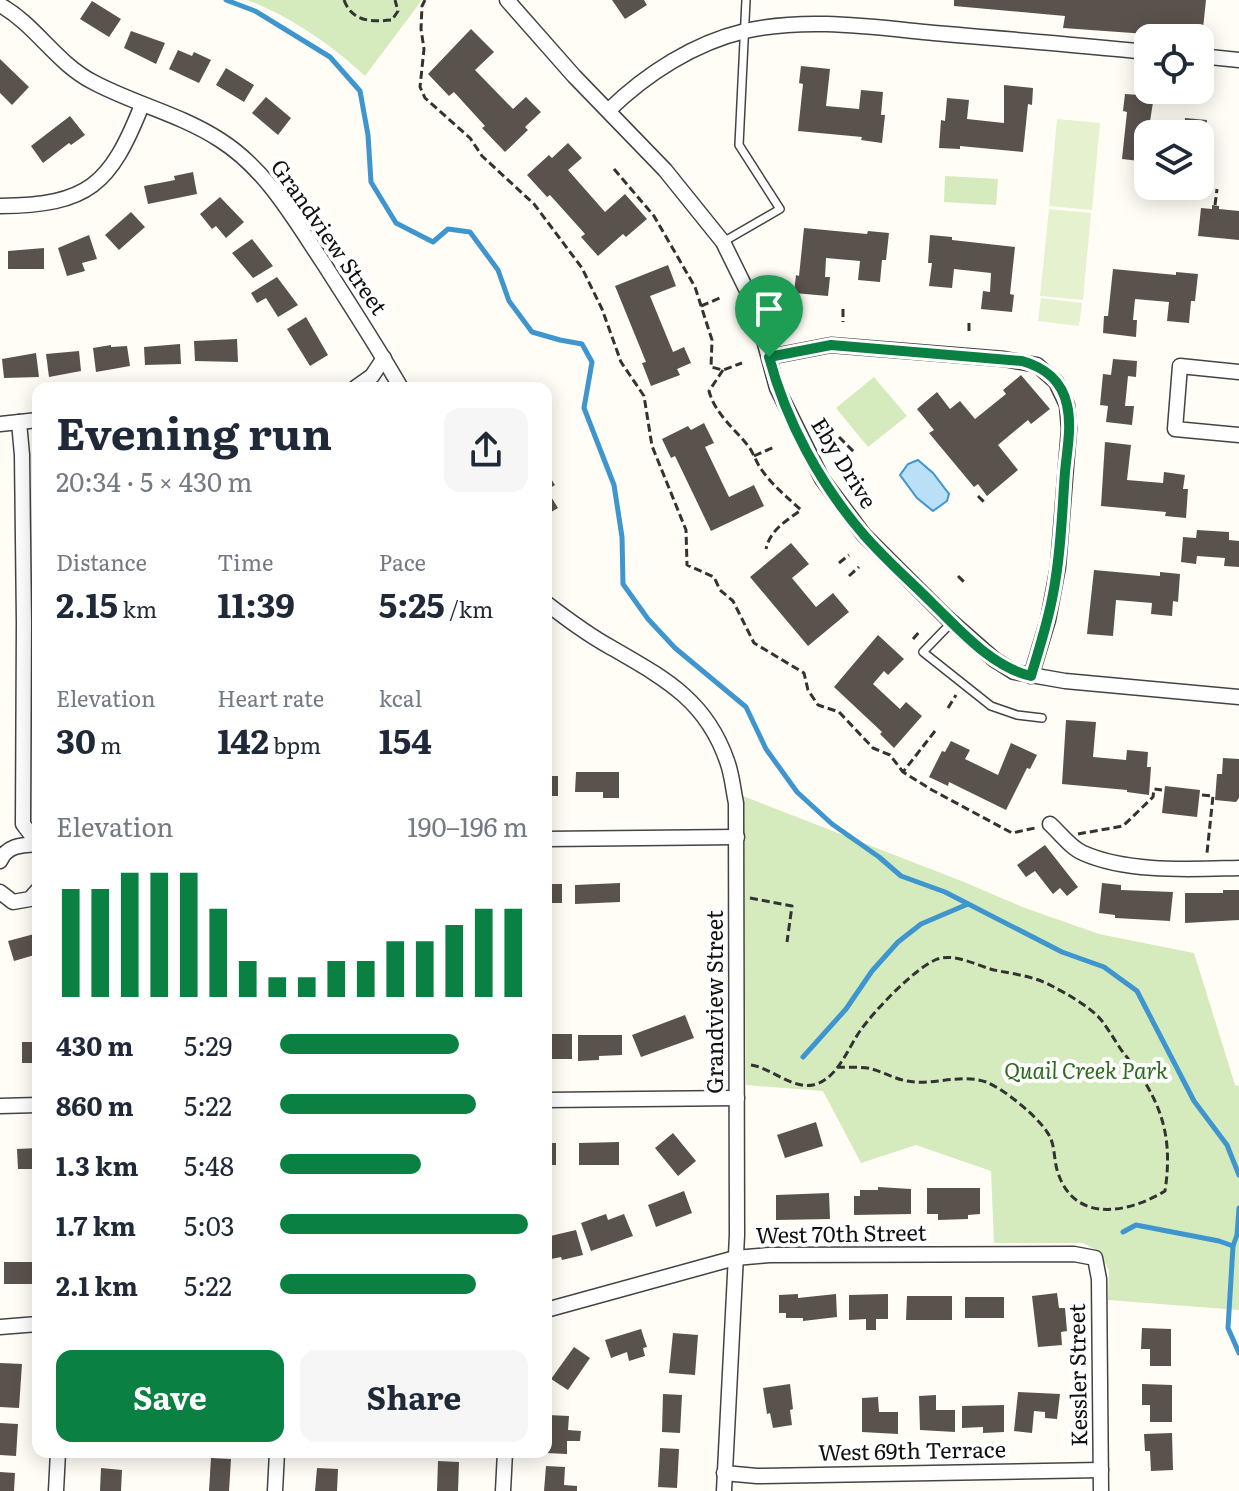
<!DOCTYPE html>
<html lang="en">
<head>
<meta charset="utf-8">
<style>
	:root { --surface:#fff; --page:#f6f6f7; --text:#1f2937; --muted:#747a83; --accent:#0b8043 }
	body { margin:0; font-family:Literata,serif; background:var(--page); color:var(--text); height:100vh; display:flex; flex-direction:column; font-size:30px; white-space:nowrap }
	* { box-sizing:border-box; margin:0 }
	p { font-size:26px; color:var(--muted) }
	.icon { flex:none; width:44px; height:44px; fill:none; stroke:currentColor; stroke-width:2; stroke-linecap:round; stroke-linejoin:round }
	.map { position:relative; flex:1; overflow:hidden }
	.side { position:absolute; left:32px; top:382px; width:520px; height:1076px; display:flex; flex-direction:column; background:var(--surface); border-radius:16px; box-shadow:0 4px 20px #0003 }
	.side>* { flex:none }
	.fabs { position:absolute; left:1134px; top:24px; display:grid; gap:16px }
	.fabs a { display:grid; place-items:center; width:80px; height:80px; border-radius:16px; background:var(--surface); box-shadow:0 4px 20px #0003; font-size:40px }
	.pin { position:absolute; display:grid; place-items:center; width:68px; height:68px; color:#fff; margin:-82px -34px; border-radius:50% 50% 50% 0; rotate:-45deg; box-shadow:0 0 8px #0007 }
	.pin .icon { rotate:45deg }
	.round { display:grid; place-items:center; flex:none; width:84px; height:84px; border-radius:16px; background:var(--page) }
	.summary { display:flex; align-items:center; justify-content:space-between; height:136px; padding:0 24px }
	h1 { font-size:44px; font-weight:700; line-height:60px }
	.stats { display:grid; grid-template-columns:repeat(3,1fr); gap:12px; height:136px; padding:8px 24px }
	.stats div { display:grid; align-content:center }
	.stats b { font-size:34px; font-weight:700 }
	.stats small { font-size:22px; font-weight:400 }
	.stats p { font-size:22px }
	.chart { height:224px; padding:16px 24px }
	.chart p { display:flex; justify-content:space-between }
	.chart svg { width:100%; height:144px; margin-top:8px; stroke:var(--accent); stroke-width:6 }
	.button { display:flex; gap:16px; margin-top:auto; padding:16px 24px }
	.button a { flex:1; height:92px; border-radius:16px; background:var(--accent); color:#fff; font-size:32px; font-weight:700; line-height:92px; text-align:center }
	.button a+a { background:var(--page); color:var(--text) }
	ul { padding:0 24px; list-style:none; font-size:26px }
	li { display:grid; grid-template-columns:128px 96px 1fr; align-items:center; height:60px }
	li i { height:20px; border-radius:10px; background:var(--accent) }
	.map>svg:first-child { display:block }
	.green { fill:#d5ebbd }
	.pitch { fill:#e6f2cf }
	.water { fill:#b9e0f7; stroke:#3f96cf; stroke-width:2 }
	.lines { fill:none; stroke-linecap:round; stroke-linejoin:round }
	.stream { stroke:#3f96cf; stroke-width:5 }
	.building { fill:#5a524d }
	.lane-casing { stroke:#444; stroke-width:10 }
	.street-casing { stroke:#444; stroke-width:17 }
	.path { stroke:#333; stroke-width:3; stroke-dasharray:8 4; stroke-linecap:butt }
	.lane { stroke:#fff; stroke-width:7 }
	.street { stroke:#fff; stroke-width:14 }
	.route-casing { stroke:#fff; stroke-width:16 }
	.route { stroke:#0b8043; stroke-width:10 }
	.labels { text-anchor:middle; stroke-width:8; stroke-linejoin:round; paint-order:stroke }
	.street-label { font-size:22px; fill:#111; stroke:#fff }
	.park-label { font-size:22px; font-style:italic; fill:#2f6b1f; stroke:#fff }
</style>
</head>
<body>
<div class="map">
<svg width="1239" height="1491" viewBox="0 0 1239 1491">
	<rect width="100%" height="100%" fill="#fffdf5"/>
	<!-- green -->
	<g class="green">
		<path d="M247 0H422L365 76C332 45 290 16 247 0Z"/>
		<path d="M945 176 998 179 996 205 944 202Z"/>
		<path d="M874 377 907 416 868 447 836 408Z"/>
		<path d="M743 796 964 882 1025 908 1099 934 1194 953 1235 1085 1239 1086V1310L1108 1300 1109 1270 1098 1251 1083 1243H994L991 1171 916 1145 861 1163 823 1091 746 1085Z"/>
	</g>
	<!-- pitch -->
	<g class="pitch">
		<path d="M1057 119 1100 123 1092 210 1049 206Z"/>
		<path d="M1049 209 1091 213 1083 300 1040 296Z"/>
		<path d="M1041 298 1082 303 1079 326 1038 321Z"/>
	</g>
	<!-- water -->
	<path class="water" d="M918 460 933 473 949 494 947 501 933 511 917 498 900 475 908 464Z"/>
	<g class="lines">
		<!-- stream -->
		<g class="stream">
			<path d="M226 0 255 11 330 57 360 91 368 135 371 182 396 223 433 242 448 229 470 232 498 270 509 301 532 332 560 340 582 344 592 362 584 408 614 485 622 537 623 584 648 619 675 648 746 707 766 749 797 792 832 824 879 857 901 876 945 892 1062 952 1104 967 1137 991 1194 1101 1227 1145 1239 1175"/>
			<path d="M803 1057 846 1009 872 971 898 942 921 924 968 904"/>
			<path d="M1239 1208 1237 1235 1233 1246 1228 1328 1239 1353"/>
			<path d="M1123 1232 1136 1225 1219 1241 1233 1246"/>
		</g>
	</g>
	<!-- building -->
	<g class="building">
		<path d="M612 0H644L647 5 625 19Z"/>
		<path d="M954 0H1206L1202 38 1063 28 1065 16 954 6Z"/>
		<path d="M92 1 121 19 109 37 80 19Z"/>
		<path d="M471 29 494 52 475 70 513 109 526 97 541 112 525 127 528 130 505 152 482 128 485 126 454 92 449 96 428 74Z"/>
		<path d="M131 31 165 43 156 64 124 48Z"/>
		<path d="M178 50 192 56 194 52 211 60 199 83 169 69Z"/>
		<path d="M0 59 29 87 12 105 0 93Z"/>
		<path d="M801 66 830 69 826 106 859 109 861 90 883 92 881 115H885L882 143 861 140 862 137 798 131 803 84 799 83Z"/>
		<path d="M226 68 254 85 244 102 216 85Z"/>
		<path d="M1004 85 1033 88 1032 105 1028 104 1023 152 960 146V149L939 148 941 120 945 121 947 98 969 100 967 119 1004 123Z"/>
		<path d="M1125 94 1154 96 1148 134V162L1122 159 1127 112 1123 111Z"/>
		<path d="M266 97 291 118 278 135 252 113Z"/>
		<path d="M70 116 85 135 71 145 69 143 43 163 31 146Z"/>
		<path d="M1185 118 1207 120 1205 142 1209 143 1207 170H1200V134H1184Z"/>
		<path d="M568 143 582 158 568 170 605 212 625 194 647 219 626 237 623 234 598 256 581 237 585 234 550 195 547 197 527 175 549 155 552 158Z"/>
		<path d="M193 172 197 194 148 204 144 186 175 180 174 176Z"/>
		<path d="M220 197 244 222 226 238 216 226 212 229 200 214Z"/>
		<path d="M1212 205 1219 206V209L1239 211V240L1198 236 1201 208 1212 209Z"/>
		<path d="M131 212 145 227 119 250 105 235Z"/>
		<path d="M804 228 867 234 868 231 889 233 886 260H882L880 282 858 280 860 261 826 258 825 277H830L828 296 794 293 796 275 799 276Z"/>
		<path d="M89 235 97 259 82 263 85 271 67 276 58 248Z"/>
		<path d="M930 235 952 237V240L1015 247 1010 294 1014 295 1012 312 981 309 983 291 990 292 991 273 954 269 952 288 929 286 932 263H928Z"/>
		<path d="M252 239 273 266 253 278 232 253Z"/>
		<path d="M44 248V269H8V251Z"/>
		<path d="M668 265 676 286 650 296 673 352 684 347 691 363 677 369 680 375 651 386 642 363 646 362 615 286Z"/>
		<path d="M1113 269 1176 275V272L1198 274 1195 301H1191L1189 323 1167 321 1169 302 1135 299 1133 320H1137L1136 337 1103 333 1104 316H1108Z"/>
		<path d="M277 277 298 305 278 317 266 298 257 303 251 293Z"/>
		<path d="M306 317 328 355 310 366 287 329Z"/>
		<path d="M237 339 238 362 195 361 194 341Z"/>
		<path d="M180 344 181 364 145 365 144 347Z"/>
		<path d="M111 345V347L127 346 130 366 96 372 93 348Z"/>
		<path d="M79 351 81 371 49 377 46 354Z"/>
		<path d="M36 353 39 377 4 378 2 359Z"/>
		<path d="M1113 359 1137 361 1136 377 1128 376 1125 406H1134L1132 425 1106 422 1108 406 1100 405 1103 374 1111 375Z"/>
		<path d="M1021 375 1050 409 1031 424 1028 420 998 445 1018 470 987 496 978 484 974 487 929 433 934 430 917 409 937 392 950 409 960 401 975 419 1006 394 1003 390Z"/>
		<path d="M704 423 714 443 705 447 729 497 754 485 764 506 711 531 675 456 671 458 662 439 688 426 691 430Z"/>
		<path d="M1105 442 1131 445 1127 480 1163 483 1164 472 1185 475 1183 489H1188L1186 518 1165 516 1166 512 1101 506Z"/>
		<path d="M546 471 555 485 547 490 558 508 546 515Z"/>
		<path d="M1197 530 1229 532V540L1239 541V567L1224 566 1225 558 1197 556 1196 564 1181 562 1183 537 1196 538Z"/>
		<path d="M791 543 809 564 792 578 816 607 833 593 849 612 808 646 750 577Z"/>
		<path d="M1094 570 1160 576V572L1180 574 1178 602 1173 601 1172 616 1151 614 1152 603 1116 600 1113 636 1087 634Z"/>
		<path d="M878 635 904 659 888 675 884 671 873 684 900 709 906 702 922 716 894 748 880 734 882 732 834 687Z"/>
		<path d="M1066 720 1096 722 1093 757 1126 760 1127 750 1148 752 1147 767H1151L1149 795 1127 792V790L1062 784Z"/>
		<path d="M951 741 970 750 965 759 998 775 1011 743 1037 755 1030 769 1027 768 1006 810 949 782 948 786 929 777 942 751 945 752Z"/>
		<path d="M1223 758 1239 759V798L1236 802 1215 800 1217 774H1222Z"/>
		<path d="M576 772H619V798H603V792H575Z"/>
		<rect x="546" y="776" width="12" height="20"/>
		<path d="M1165 786 1200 790 1197 817 1162 813Z"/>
		<path d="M1045 845 1078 887 1067 896 1060 888 1053 894 1035 871 1026 877 1017 865Z"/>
		<path d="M620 883V902L575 904V885Z"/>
		<path d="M1102 883 1121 885V890L1173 892 1170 921 1115 918V915L1099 913Z"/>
		<rect x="546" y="884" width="16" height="19"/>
		<path d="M1223 890H1239V920L1185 923V893H1223Z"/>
		<path d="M38 933V954L14 961 8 941Z"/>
		<path d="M685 1015 694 1038 641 1057 632 1035Z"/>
		<path d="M546 1034H572V1059H549L546 1056Z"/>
		<path d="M578 1035H622V1055L599 1056V1060L578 1061Z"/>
		<rect x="22" y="1042" width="16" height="21"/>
		<path d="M816 1122 823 1146 785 1158 777 1135Z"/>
		<path d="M673 1133 696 1161 678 1176 655 1148Z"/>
		<path d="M619 1142V1165H579V1143Z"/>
		<rect x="546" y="1143" width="10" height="22"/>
		<path d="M38 1148V1169H18L17 1149Z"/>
		<path d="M878 1187 911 1189V1214L854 1215V1196H860V1190H878Z"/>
		<path d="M927 1188H980V1214L968 1215V1219L938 1220V1214H927Z"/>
		<path d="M684 1191 692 1213 656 1227 648 1205Z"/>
		<path d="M829 1193 830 1219 776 1220V1195Z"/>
		<path d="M606 1214 608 1220 624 1214 633 1236 591 1251 581 1223Z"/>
		<path d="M576 1230 583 1255 562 1260 561 1257 546 1260V1237Z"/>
		<rect x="4" y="1262" width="34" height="22"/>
		<path d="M1057 1293 1059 1308H1065L1067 1331 1061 1332 1062 1345 1038 1347 1032 1296Z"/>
		<path d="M798 1294V1298L836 1294 837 1317 803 1321V1318H786V1313H779V1295Z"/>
		<path d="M888 1294V1319H876V1330H866V1319L849 1320V1295Z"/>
		<path d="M907 1296H952V1320H906Z"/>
		<rect x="965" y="1297" width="39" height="21"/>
		<path d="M1142 1328 1171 1329V1366H1150V1349H1141Z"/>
		<path d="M641 1329 647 1347 643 1348 645 1356 629 1361 627 1352 611 1358 605 1340Z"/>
		<path d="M673 1333 698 1335 695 1375 669 1373Z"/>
		<path d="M574 1347 590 1358 568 1390 551 1379Z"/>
		<path d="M0 1363 22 1364 19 1408 0 1407Z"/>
		<path d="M790 1384 793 1409 790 1410 792 1425 773 1428 770 1413 767 1414 763 1388Z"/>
		<path d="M1142 1384 1172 1385V1422H1150V1405H1142Z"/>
		<path d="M1018 1392 1060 1394 1057 1419 1045 1418V1412L1034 1411 1032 1433 1014 1431Z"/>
		<path d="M663 1394 682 1395 680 1433 662 1432Z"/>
		<path d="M936 1395V1410H955V1432L920 1430 919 1396Z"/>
		<path d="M878 1397 879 1412H898V1434L862 1432V1398Z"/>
		<path d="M1004 1405V1432L983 1433V1427L962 1428V1406Z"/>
		<path d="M548 1415 569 1416 568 1430 581 1431 580 1441H567V1454L546 1453Z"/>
		<path d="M0 1423 18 1424 16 1456 0 1455Z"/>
		<path d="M1172 1433 1173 1470 1151 1471 1150 1451H1145L1144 1434Z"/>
		<path d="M660 1448 679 1449 677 1488 658 1487Z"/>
		<path d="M211 1458 231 1459 229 1491H209Z"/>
		<path d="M438 1461 459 1462 458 1491H437Z"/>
		<path d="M546 1466 565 1467 564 1485 577 1486V1491H544Z"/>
		<path d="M101 1468 122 1470 121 1491H100Z"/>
		<path d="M317 1468 338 1469 337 1491H315Z"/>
		<path d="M0 1472 15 1473 14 1491H0Z"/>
	</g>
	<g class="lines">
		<defs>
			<g id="lane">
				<path d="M1174 38V37"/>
				<path d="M723 242 780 209 739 145 746 0"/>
				<path d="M952 622 923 652 991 706 1017 715 1042 718"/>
			</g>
			<g id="street">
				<path d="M507 0 574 76 665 170 723 242 755 307 777 388 822 479 864 535 946 617 995 660 1014 672 1065 681 1239 697"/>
				<path d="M0 5C36 25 56 63 93 82 134 104 180 114 220 140 266 169 294 219 324 264 350 305 377 346 401 388"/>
				<path d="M1200 56 1239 60"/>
				<path d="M609 110C646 74 694 43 745 31 807 17 872 27 934 33 1006 39 1077 45 1148 52"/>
				<path d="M0 206C89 205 110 185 142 105"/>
				<path d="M769 357 831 345 1004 359 1037 365 1056 382 1067 405 1069 429 1058 567 1048 620 1031 676"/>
				<path d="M1239 372 1180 366 1175 429 1239 435"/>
				<path d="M355 388 372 376 384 358"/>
				<path d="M19 422 22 455 24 622 23 824 38 844"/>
				<path d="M0 424 38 420"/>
				<path d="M546 603C567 619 588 635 612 648 664 678 706 700 727 761 732 774 733 789 736 803L737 1235 724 1491"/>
				<path d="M1050 824C1060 833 1071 848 1083 853 1128 873 1191 869 1239 868"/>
				<path d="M546 839 737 837"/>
				<path d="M0 861C7 845 22 845 38 844"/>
				<path d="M0 892 13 902 30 899 38 890"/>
				<path d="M546 1100 737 1098"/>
				<path d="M0 1106 38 1105"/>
				<path d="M546 1310 735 1258 769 1255 1074 1254 1095 1258 1099 1279 1101 1491"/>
				<path d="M0 1327 38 1324"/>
				<path d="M724 1473 757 1476 1101 1470"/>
				<path d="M56 1491 58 1452"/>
				<path d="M275 1491 277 1452"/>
				<path d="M503 1491 505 1452"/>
			</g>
		</defs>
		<!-- lane casing -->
		<use href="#lane" class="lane-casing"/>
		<!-- street casing -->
		<use href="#street" class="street-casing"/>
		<!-- path -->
		<g class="path">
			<path d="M344 0C352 22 372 22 392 20L398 11 395 0"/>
			<path d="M425 0 422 6 421 29 424 49 420 87 425 98 470 138 482 156 534 204 582 268 602 309 621 362 644 396 652 446 686 530 687 565 714 577 720 590 733 601 754 643 804 673 808 690 818 705 839 712 873 748 890 755 903 772"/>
			<path d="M614 169 654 216 695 287 712 340 711 367 723 370 742 363"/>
			<path d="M1215 205 1217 189"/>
			<path d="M701 306 720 298"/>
			<path d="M843 309V322"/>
			<path d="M969 323V333"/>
			<path d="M723 370 709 391C715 414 735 429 749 447 754 454 756 462 761 469 772 485 787 497 801 510 786 521 770 530 766 549"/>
			<path d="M839 437 854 452"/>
			<path d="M754 456 774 447"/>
			<path d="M978 496 985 503"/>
			<path d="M839 563 849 555"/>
			<path d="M849 576 859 567"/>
			<path d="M958 576 966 584"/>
			<path d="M913 639 920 631"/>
			<path d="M948 708 956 695"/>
			<path d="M935 731 903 772 932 790 1012 833 1035 828"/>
			<path d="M1202 795 1213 796 1207 853"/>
			<path d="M1078 834 1123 826 1153 797 1154 789 1162 790"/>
			<path d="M750 898 792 906 787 942"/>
			<path d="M751 1065C771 1068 792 1089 813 1085 837 1080 848 1048 860 1031 875 1010 912 971 935 960 953 952 975 965 994 970 1013 974 1034 976 1052 986 1067 994 1091 1007 1102 1021 1109 1030 1115 1041 1122 1051 1159 1096 1174 1132 1165 1191 1129 1213 1075 1224 1058 1173 1053 1159 1056 1144 1047 1132 1037 1116 1004 1089 986 1082 960 1073 933 1086 907 1081 895 1079 883 1072 872 1069 861 1066 847 1068 835 1067"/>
		</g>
		<!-- lane -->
		<use href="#lane" class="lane"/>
		<!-- street -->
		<use href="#street" class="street"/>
	</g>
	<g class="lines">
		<defs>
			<path id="route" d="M831 345 1022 361C1044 367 1062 381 1067 405 1072 426 1067 450 1065 472 1062 512 1061 554 1053 594 1048 622 1039 649 1031 676 992 667 961 631 933 604 910 581 885 559 864 535 820 484 786 421 769 357Z"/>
		</defs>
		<!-- route casing -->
		<use href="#route" class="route-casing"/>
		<!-- route -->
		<use href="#route" class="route"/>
	</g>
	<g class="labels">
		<!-- street labels -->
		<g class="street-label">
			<text transform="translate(329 237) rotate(55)" y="8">Grandview Street</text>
			<text transform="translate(844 463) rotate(58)" y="8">Eby Drive</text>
			<text transform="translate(715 1002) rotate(-90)" y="8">Grandview Street</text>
			<text transform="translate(841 1234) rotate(-1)" y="8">West 70th Street</text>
			<text transform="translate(1078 1375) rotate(-91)" y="8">Kessler Street</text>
			<text transform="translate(912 1451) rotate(-1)" y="8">West 69th Terrace</text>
		</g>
		<!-- park labels -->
		<g class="park-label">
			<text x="1086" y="1079">Quail Creek Park</text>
		</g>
	</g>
</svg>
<div class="fabs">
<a><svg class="icon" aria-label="locate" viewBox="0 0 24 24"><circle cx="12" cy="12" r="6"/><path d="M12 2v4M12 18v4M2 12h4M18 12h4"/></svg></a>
<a><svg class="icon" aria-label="layers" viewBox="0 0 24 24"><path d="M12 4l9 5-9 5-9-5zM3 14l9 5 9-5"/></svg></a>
</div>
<div class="pin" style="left:769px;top:357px;background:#1e9e55"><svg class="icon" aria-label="arrive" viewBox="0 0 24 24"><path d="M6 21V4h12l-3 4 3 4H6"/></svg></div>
<section class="side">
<div class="summary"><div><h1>Evening run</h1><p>20:34 · 5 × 430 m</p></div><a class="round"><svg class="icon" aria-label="share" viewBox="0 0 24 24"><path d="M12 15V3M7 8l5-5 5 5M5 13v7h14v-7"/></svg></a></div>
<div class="stats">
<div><p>Distance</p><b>2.15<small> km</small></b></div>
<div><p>Time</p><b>11:39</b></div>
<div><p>Pace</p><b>5:25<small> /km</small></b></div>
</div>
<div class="stats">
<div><p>Elevation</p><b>30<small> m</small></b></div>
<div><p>Heart rate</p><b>142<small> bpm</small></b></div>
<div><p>kcal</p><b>154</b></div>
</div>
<div class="chart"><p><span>Elevation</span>190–196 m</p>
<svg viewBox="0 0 160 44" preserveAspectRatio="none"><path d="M5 44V11M15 44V11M25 44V6M35 44V6M45 44V6M55 44V17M65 44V33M75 44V38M85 44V38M95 44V33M105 44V33M115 44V27M125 44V27M135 44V22M145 44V17M155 44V17"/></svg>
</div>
<ul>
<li><b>430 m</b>5:29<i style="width:72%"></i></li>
<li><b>860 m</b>5:22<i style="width:79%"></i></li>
<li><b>1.3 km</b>5:48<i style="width:57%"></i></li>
<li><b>1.7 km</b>5:03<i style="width:100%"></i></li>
<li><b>2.1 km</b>5:22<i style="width:79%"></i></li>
</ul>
<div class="button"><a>Save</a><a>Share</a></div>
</section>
</div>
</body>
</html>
